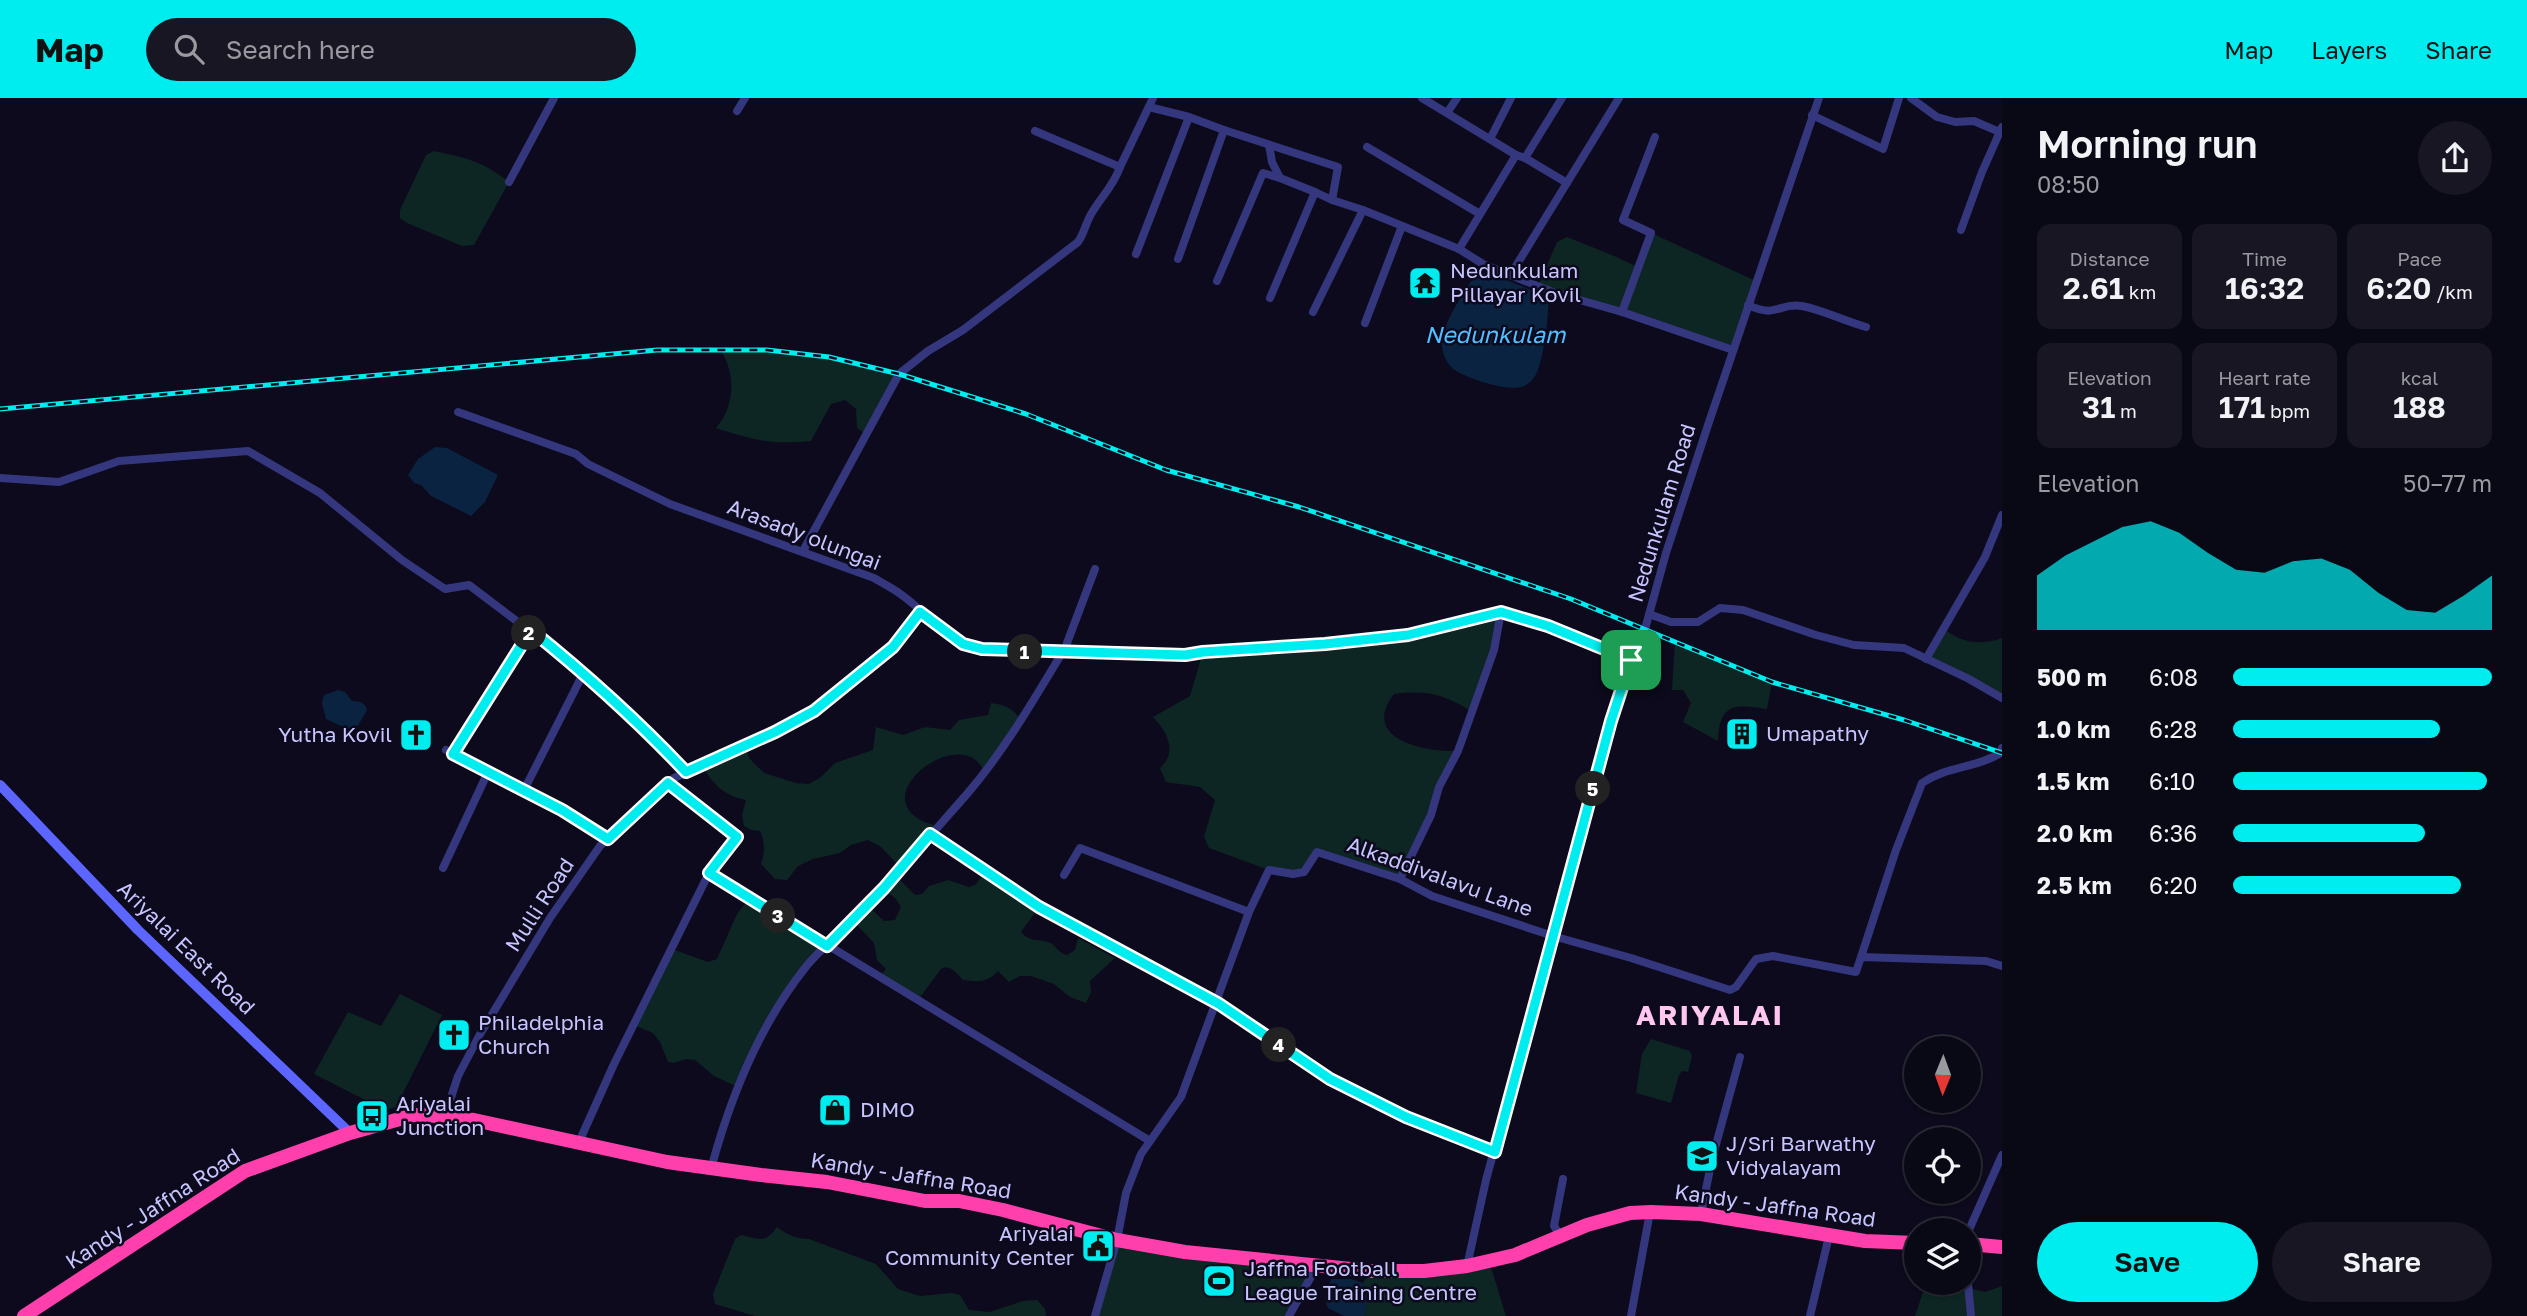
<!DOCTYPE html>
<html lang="en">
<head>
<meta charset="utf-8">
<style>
	:root { --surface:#090815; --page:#171622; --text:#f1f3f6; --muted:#999aa0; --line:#292934; --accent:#00edf0 }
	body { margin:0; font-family:"Golos Text",sans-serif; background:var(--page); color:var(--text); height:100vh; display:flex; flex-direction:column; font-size:26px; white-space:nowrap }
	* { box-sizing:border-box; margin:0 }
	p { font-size:23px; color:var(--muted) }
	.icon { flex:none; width:38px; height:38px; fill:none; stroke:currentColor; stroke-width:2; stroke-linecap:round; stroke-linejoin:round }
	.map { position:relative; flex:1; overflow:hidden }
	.details { display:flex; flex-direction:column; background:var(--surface); width:525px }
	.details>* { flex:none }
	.needle { width:46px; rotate:181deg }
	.fabs { position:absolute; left:1904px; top:938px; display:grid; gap:14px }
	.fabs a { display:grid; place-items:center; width:77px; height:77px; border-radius:50%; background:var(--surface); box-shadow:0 2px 5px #0004,0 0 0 2px var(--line); font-size:35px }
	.pin { position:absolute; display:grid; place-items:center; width:60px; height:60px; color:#fff; margin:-30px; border-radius:14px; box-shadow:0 4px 10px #0006 }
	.km { position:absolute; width:35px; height:35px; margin:-18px; border-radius:50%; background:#222; color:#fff; font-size:19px; line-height:35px; text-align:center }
	.round { display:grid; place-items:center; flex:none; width:74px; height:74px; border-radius:37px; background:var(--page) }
	.summary { display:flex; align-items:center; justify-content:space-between; height:119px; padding:0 35px }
	h1 { font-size:38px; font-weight:600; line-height:52px }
	.stats { display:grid; grid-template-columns:repeat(3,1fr); gap:10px; height:119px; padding:7px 35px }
	.stats div { display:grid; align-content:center; border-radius:14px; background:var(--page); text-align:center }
	.stats b { font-size:30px; font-weight:600 }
	.stats small { font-size:19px; font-weight:400 }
	.stats p { font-size:19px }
	.chart { height:196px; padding:14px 35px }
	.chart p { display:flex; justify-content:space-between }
	.chart svg { width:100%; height:126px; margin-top:7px; fill:var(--accent); opacity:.7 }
	.action { display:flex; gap:14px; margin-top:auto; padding:14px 35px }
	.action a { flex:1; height:80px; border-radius:42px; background:var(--accent); color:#111; font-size:28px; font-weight:600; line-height:80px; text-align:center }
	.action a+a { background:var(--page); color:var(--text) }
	ul { padding:0 35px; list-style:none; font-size:23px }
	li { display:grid; grid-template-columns:112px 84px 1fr; align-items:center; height:52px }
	li i { height:18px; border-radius:9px; background:var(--accent) }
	header { display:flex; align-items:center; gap:42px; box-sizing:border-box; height:98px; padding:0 35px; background:var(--accent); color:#111 }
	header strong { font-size:33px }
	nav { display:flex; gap:38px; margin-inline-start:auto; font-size:24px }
	.search { width:490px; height:63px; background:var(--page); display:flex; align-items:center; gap:18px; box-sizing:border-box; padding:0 24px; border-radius:38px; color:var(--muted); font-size:26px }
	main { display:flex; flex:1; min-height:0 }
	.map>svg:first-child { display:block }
	.green { fill:#0d2623 }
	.water { fill:#0a2340 }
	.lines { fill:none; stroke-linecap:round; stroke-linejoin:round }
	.street { stroke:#34377d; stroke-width:8 }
	.secondary { stroke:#5c66ff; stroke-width:10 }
	.highway { stroke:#ff40ac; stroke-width:14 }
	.rail-casing { stroke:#00edf0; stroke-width:5 }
	.rail { stroke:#0c0a1c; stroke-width:2.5; stroke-dasharray:8; stroke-linecap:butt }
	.route-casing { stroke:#fff; stroke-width:14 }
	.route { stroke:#00edf0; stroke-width:9 }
	.labels { text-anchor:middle; stroke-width:5; stroke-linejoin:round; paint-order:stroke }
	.poi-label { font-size:21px; fill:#c7c5ff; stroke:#0c0a1c; text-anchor:start }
	.street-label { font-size:21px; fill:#c7c5ff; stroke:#0c0a1c }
	.water-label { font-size:23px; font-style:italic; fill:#53beff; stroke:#0c0a1c }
	.district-label { font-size:28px; font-weight:bold; letter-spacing:2px; fill:#ffc7ef; stroke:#0c0a1c }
</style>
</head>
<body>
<header>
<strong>Map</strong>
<div class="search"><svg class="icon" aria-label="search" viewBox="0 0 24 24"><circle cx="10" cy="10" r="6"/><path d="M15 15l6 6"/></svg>Search here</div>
<nav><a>Map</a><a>Layers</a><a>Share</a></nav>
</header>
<main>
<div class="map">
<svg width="2002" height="1218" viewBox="0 0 2002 1218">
	<rect width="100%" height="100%" fill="#0c0a1c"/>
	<!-- green -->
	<g class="green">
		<path d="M434 53C466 60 483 63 509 84L474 147 462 148 407 125 400 120V112L426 57Z"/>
		<path d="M1651 135 1756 183 1733 252 1538 188 1557 144 1567 139C1591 149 1615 157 1637 169Z"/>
		<path d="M767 252 829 259 899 276 866 336 857 330 856 311 845 302 831 306 811 343C772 347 753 342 716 330 735 308 736 276 721 253Z"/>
		<path d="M1501 514 1472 614C1444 596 1427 592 1394 596 1359 642 1426 654 1458 653L1400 781 1318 754 1304 774 1269 772 1209 750 1204 739 1215 702 1200 689 1166 684 1160 670C1178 654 1167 633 1153 619L1190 598 1203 554 1408 537Z"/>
		<path d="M1943 530C1961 545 1980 548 2002 540V600L1926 561Z"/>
		<path d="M1675 544 1772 584 1767 611C1735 606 1719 605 1718 643L1683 624 1691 605 1683 592H1672Z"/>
		<path d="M991 605C1005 607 1013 610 1021 622L984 673C961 621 852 706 937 728L901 770 881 749 868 742 851 747 840 755 813 761 798 768 787 782 775 781 761 766C765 755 765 743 760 733L751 732 744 728 742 717 746 702C723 697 714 687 702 668L745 647 749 660 764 675 796 685 809 686 821 679 835 665 873 652 876 629 903 637 925 629 950 632 959 622 988 617Z"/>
		<path d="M986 773 1039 809 1021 834C1030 844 1037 841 1048 844 1056 846 1055 853 1067 857L1075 852 1078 840 1115 860 1090 883 1091 894 1086 905 1070 899 1054 886 1031 878H1020L1009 884 998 873C987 885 978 884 963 882 956 875 951 866 941 871L918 902 879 879 886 871 877 862 874 845 853 823 867 807 884 823 895 822 901 809 895 800 883 791 895 777 915 797 922 796 929 788 948 782 969 789 975 787Z"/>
		<path d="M749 800 827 848C786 888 762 938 738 989L714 978 695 962 686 961 674 965 668 964 660 944 653 935 634 927 672 851 708 864 717 861 737 816Z"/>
		<path d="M400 896 442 917 396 1009 385 1012 314 976 348 914 381 928Z"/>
		<path d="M1651 941 1690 953 1692 958 1688 974 1682 973 1679 977 1671 1005 1636 995 1642 956Z"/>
		<path d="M777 1129C787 1137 797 1141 809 1141L876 1166 898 1191 920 1198 951 1195 960 1197 969 1212 990 1214 1023 1203 1037 1202 1045 1211 1046 1218H755L715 1206 713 1196 735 1141 741 1137C760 1141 765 1146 777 1129Z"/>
		<path d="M1117 1142 1317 1168 1289 1218H1095Z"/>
		<path d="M1489 1163 1506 1218H1365L1367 1204 1363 1185 1371 1173Z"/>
		<path d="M1926 1185H1968L1969 1190 1985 1194 2002 1188V1218H1915Z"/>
	</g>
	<!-- water -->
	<g class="water">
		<path d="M1477 174 1492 176 1548 199C1550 212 1543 267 1535 278 1533 282 1528 286 1524 288 1510 295 1464 280 1452 270 1446 264 1442 255 1442 246 1442 224 1466 192 1477 174Z"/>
		<path d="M435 349 447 350 498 377 485 404 471 418 431 398 421 387 414 385 408 377 418 361Z"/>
		<path d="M338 592 345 594 352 603C359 603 365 604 367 612L356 631 352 633 326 621 322 605 324 597Z"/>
		<path d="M1332 1181H1351L1363 1185 1367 1204 1365 1218H1344L1328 1210C1324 1202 1325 1189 1332 1181Z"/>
	</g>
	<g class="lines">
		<!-- street -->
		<g class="street">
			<path d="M1422 0 1516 57"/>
			<path d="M1911 0 1937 19 1955 24 1974 23 2002 35"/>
			<path d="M1149 9 1189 19 1224 32 1338 69 1332 102 1363 112 1459 151 1483 166 1555 195 1622 214 1733 252"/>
			<path d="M737 13 745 0"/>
			<path d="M1447 15 1457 0"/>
			<path d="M1812 17 1883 51 1899 0"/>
			<path d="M1490 41 1511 0"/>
			<path d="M1269 47 1272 64 1280 80 1315 94"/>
			<path d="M1367 49 1480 116"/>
			<path d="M1525 60 1562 0"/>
			<path d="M1120 69 1153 0"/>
			<path d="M509 84 554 0"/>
			<path d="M1961 132 1982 74 2002 29"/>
			<path d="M1459 151 1516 57 1525 60 1567 85"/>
			<path d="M1136 156 1189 19"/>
			<path d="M1178 161 1224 32"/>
			<path d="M1511 176 1619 0"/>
			<path d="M1217 183 1263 75 1280 80"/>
			<path d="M1270 200 1315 94 1332 102"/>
			<path d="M1748 207C1777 221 1779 204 1802 208 1823 212 1844 223 1866 229"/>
			<path d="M1313 214 1363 112"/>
			<path d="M1622 214 1651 135 1623 122 1655 39"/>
			<path d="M1365 225 1402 128"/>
			<path d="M458 314 576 356 588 366 670 406 874 480C882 485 891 489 899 495 928 515 945 542 982 551L1185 557 1408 537 1501 514 1548 528 1631 562"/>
			<path d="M0 380 59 384 119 363 248 353 320 395 402 462 445 491 469 487 584 574 654 640 686 674"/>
			<path d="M803 453 899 276 928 253 963 232 1078 144C1085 134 1086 123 1093 113 1102 98 1114 87 1120 69L1035 33"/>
			<path d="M1649 516 1671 524H1698L1720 510 1743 512 1816 537 1854 547 1904 550 1969 581 2002 600"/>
			<path d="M1066 555 1067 545 1095 471"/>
			<path d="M1926 561 1985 459 2002 417"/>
			<path d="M446 652 562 712 608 741"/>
			<path d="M453 656 531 532"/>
			<path d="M668 685 737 739 709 775 1150 1043"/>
			<path d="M524 692 584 574"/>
			<path d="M930 736 1039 809 1219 906 1330 980 1407 1019 1495 1054"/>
			<path d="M443 770 488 674"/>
			<path d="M1064 777 1080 750 1249 814"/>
			<path d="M1400 781 1431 717 1439 689 1458 653 1494 552 1501 514"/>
			<path d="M1861 859 1896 752 1922 685C1947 668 1974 671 2001 655L2002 650"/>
			<path d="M445 1018 458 978 479 938 550 820 600 748 674 680 775 634 814 613 893 549 920 515"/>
			<path d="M579 1044 614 966 709 775"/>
			<path d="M711 1071C730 1000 759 928 805 870 819 852 838 838 854 822 893 781 930 738 967 696 1004 653 1033 603 1062 555"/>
			<path d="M1701 1116 1712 1061 1740 959"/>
			<path d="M1969 1132 2002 1057"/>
			<path d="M1560 1137 1554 1128 1563 1081"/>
			<path d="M1467 1168 1486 1082 1611 623 1631 562 1645 531 1666 455 1708 327 1819 0"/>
			<path d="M1968 1185 1971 1218"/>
			<path d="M1095 1218 1117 1142 1126 1095 1141 1056 1181 999 1249 814 1269 772 1293 776 1304 774 1317 754 1400 781 1432 798 1553 838 1631 860 1730 892 1736 889 1756 861 1773 858 1856 874 1861 859 1986 863 2002 868"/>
			<path d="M1289 1218 1317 1168"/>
			<path d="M1631 1218 1650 1114"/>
			<path d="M1810 1218 1829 1138"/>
		</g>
		<!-- secondary -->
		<path class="secondary" d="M0 687 138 832 350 1035"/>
		<!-- highway -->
		<g class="highway">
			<path d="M1969 1146 2002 1149"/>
			<path d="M24 1218 245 1073 350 1035 414 1017H426L474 1022 667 1064 761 1077 827 1084 925 1103H959L1003 1112 1117 1142 1185 1154 1371 1173H1424L1467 1168 1515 1157 1587 1127 1630 1115 1651 1114 1701 1116 1865 1143 1916 1145"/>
		</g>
		<defs>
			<path id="rail" d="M0 311 657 252H767L829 259 899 276 1026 316 1166 372 1299 409 1571 501 1772 584 1904 622 2002 655"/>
		</defs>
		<!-- rail casing -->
		<use href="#rail" class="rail-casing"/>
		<!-- rail -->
		<use href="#rail" class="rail"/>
	</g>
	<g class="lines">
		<defs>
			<path id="route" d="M920 514 963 546 982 551 1185 557 1203 554 1325 546 1408 537 1501 514 1548 528 1631 562 1611 623 1495 1054 1406 1019 1330 981 1219 906 1039 809 930 736 884 790 827 848 709 775 737 739 668 685 608 741 562 712 453 656 531 532C587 577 637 622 686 674L775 634 814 613 893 549Z"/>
		</defs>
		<!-- route casing -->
		<use href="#route" class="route-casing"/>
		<!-- route -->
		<use href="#route" class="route"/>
	</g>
	<!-- icons -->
	<defs>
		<symbol id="temple-square" viewBox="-11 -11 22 22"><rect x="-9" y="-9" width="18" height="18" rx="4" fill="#00edf0" stroke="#0c0a1c"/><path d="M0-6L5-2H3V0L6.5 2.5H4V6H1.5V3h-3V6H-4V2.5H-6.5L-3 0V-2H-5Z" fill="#111"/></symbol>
		<symbol id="building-square" viewBox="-11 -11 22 22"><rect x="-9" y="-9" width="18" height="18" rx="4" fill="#00edf0" stroke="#0c0a1c"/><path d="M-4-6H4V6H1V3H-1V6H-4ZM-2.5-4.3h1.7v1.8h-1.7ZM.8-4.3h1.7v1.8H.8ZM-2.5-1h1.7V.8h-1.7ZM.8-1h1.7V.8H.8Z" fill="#111"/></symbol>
		<symbol id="church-square" viewBox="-11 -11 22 22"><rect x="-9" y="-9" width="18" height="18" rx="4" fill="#00edf0" stroke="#0c0a1c"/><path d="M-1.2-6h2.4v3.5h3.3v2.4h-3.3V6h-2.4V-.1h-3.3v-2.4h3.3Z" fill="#111"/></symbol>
		<symbol id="shop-square" viewBox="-11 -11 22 22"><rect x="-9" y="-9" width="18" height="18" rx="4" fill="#00edf0" stroke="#0c0a1c"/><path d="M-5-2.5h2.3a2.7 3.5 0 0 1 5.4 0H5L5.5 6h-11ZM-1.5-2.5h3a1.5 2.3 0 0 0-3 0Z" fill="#111"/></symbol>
		<symbol id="bus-square" viewBox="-11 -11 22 22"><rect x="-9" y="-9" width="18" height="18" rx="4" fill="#00edf0" stroke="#0c0a1c"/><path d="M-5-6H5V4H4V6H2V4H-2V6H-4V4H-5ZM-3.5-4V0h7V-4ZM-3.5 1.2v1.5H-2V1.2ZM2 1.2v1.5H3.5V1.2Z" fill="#111"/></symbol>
		<symbol id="school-square" viewBox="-11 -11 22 22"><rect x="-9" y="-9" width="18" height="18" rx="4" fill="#00edf0" stroke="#0c0a1c"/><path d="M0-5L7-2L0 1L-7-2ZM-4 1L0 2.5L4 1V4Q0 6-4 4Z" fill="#111"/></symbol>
		<symbol id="civic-square" viewBox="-11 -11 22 22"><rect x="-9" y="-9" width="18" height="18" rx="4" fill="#00edf0" stroke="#0c0a1c"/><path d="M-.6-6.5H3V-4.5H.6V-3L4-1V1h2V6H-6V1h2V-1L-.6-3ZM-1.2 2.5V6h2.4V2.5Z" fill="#111"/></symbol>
		<symbol id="stadium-square" viewBox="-11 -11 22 22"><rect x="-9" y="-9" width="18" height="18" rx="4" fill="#00edf0" stroke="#0c0a1c"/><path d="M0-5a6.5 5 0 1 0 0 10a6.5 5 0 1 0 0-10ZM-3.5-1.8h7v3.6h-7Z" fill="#111"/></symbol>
	</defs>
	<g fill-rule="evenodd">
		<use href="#temple-square" x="1406" y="166" width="38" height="38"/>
		<use href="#building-square" x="1723" y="617" width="38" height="38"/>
		<use href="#church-square" x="397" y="618" width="38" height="38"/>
		<use href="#church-square" x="435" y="918" width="38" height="38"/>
		<use href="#shop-square" x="816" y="993" width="38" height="38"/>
		<use href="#bus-square" x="353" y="999" width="38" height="38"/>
		<use href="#school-square" x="1683" y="1039" width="38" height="38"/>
		<use href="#civic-square" x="1079" y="1129" width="38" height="38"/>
		<use href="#stadium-square" x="1200" y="1164" width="38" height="38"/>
	</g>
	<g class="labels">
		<!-- poi labels -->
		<g class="poi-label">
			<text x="1450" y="180">Nedunkulam<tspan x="1450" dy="24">Pillayar Kovil</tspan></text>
			<text x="1766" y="643">Umapathy</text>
			<text x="392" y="644" text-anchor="end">Yutha Kovil</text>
			<text x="478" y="932">Philadelphia<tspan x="478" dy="24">Church</tspan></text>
			<text x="396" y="1013">Ariyalai<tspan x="396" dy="24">Junction</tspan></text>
			<text x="860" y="1019">DIMO</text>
			<text x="1726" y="1053">J/Sri Barwathy<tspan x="1726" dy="24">Vidyalayam</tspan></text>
			<text x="1074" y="1143" text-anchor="end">Ariyalai<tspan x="1074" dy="24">Community Center</tspan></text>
			<text x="1244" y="1178">Jaffna Football<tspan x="1244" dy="24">League Training Centre</tspan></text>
		</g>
		<!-- street labels -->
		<g class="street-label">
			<text transform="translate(1662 415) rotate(-73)" y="7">Nedunkulam Road</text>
			<text transform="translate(804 437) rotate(21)" y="7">Arasady olungai</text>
			<text transform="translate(1440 779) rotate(20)" y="7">Alkaddivalavu Lane</text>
			<text transform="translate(540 807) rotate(-57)" y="7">Mulli Road</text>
			<text transform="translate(186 850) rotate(44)" y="7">Ariyalai East Road</text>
			<text transform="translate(911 1078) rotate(9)" y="7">Kandy - Jaffna Road</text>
			<text transform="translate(1775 1108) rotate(8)" y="7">Kandy - Jaffna Road</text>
			<text transform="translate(153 1111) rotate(-33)" y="7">Kandy - Jaffna Road</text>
		</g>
		<!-- water labels -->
		<g class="water-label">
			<text x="1495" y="245">Nedunkulam</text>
		</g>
		<!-- district labels -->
		<g class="district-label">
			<text x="1710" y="927">ARIYALAI</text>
		</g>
	</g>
</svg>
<div class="fabs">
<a><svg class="needle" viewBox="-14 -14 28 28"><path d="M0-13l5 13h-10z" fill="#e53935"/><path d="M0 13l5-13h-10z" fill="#999aa0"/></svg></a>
<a><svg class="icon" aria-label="locate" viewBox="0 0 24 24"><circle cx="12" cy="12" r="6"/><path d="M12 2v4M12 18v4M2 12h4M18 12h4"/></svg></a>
<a><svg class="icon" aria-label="layers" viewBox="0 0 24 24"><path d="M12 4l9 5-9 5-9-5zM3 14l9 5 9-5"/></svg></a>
</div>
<div class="pin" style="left:1631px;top:562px;background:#1e9e55"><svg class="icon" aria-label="arrive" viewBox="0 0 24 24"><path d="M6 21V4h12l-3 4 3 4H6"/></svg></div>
<b class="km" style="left:1025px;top:554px">1</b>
<b class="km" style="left:529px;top:535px">2</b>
<b class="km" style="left:778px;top:818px">3</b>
<b class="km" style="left:1279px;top:947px">4</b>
<b class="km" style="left:1593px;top:691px">5</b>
</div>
<section class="details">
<div class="summary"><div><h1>Morning run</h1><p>08:50</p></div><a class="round"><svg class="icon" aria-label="share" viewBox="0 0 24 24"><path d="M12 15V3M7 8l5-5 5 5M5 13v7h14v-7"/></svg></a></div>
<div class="stats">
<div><p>Distance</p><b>2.61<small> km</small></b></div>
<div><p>Time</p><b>16:32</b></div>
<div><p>Pace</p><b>6:20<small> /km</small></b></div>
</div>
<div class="stats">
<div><p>Elevation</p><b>31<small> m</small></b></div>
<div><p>Heart rate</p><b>171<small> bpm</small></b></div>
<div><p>kcal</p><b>188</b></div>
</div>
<div class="chart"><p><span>Elevation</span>50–77 m</p>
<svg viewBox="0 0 160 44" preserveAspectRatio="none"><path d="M0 44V25L10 18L20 13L30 8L40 6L50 10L60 17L70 23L80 24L90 20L100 19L110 23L120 31L130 37L140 38L150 32L160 25V44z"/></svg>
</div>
<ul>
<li><b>500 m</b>6:08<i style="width:100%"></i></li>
<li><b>1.0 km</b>6:28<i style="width:80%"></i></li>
<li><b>1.5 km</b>6:10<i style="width:98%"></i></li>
<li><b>2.0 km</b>6:36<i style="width:74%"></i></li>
<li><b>2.5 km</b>6:20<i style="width:88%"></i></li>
</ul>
<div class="action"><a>Save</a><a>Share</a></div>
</section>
</main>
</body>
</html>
